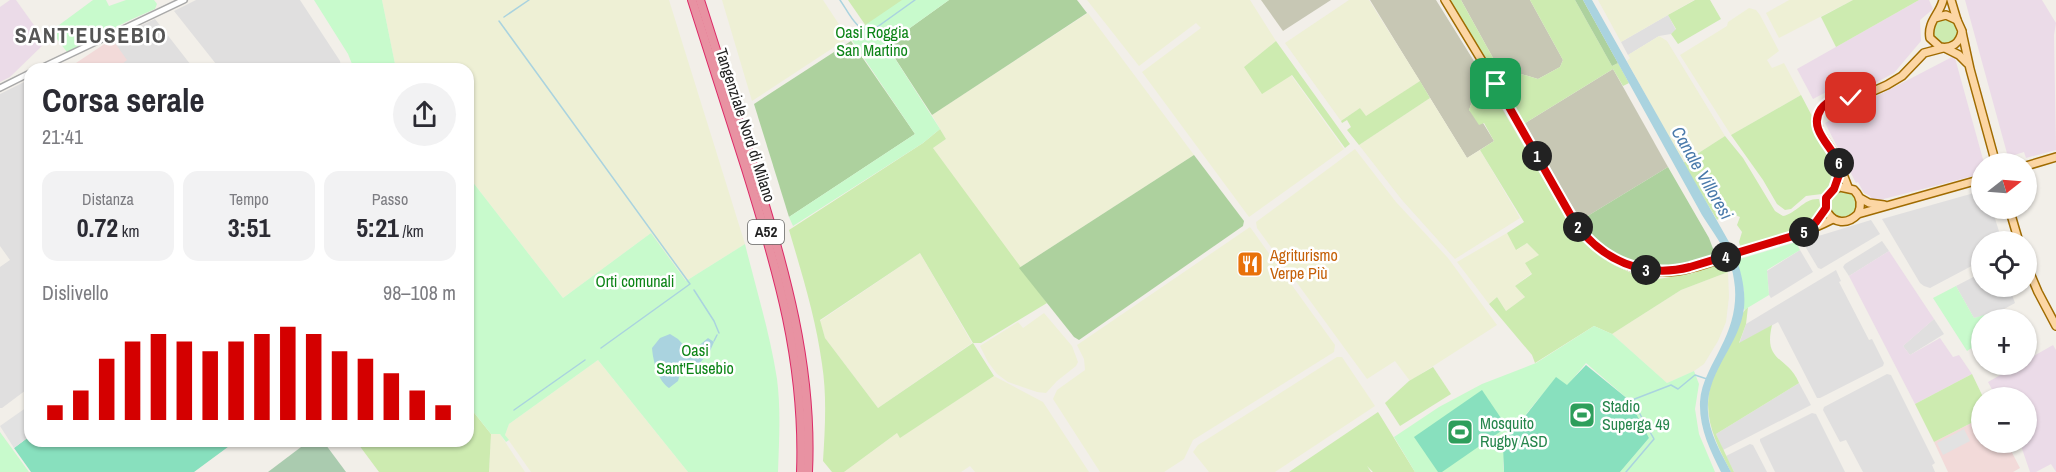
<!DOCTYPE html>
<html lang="it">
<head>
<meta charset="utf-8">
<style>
	:root { --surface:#fff; --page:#f2f2f3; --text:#2b2b33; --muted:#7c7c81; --accent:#d40000 }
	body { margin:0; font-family:"Archivo Narrow",sans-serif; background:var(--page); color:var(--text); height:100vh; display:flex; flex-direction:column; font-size:22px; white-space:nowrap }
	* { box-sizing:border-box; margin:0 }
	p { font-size:20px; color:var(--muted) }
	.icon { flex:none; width:33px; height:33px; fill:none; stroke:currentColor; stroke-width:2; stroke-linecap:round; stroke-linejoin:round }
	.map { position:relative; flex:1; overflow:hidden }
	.sheet { position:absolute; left:24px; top:63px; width:450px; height:384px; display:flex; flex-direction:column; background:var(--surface); border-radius:18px; box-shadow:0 2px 4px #0004 }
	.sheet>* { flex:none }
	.needle { width:39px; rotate:73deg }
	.controls { position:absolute; left:1971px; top:153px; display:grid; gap:12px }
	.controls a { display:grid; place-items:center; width:66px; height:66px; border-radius:50%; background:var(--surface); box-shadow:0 2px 4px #0004; font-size:30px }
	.pin { position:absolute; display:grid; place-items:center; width:51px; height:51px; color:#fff; margin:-26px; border-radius:12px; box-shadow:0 3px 9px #0006 }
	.km { position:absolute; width:30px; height:30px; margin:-15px; border-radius:50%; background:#222; color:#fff; font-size:16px; line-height:30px; text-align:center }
	.round { display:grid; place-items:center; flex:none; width:63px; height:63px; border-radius:32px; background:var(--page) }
	.summary { display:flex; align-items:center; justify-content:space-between; height:102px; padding:0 18px }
	h1 { font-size:33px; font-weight:800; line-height:45px }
	.figures { display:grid; grid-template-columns:repeat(3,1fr); gap:9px; height:102px; padding:6px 18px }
	.figures div { display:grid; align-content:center; border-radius:15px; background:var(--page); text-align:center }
	.figures b { font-size:26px; font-weight:800 }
	.figures small { font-size:16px; font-weight:400 }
	.figures p { font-size:16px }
	.chart { height:168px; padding:12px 18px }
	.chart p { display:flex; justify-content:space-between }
	.chart svg { width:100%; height:108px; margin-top:6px; stroke:var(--accent); stroke-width:6 }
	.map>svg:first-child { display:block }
	.residential { fill:#e0dfdf }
	.commercial { fill:#f2dad9 }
	.industrial { fill:#ebdbe8 }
	.construction { fill:#c7c7b4 }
	.farmland { fill:#eef0d5 }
	.grass { fill:#cdebb0 }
	.forest { fill:#add19e }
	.cemetery { fill:#aacbaf }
	.park { fill:#c8facc }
	.pitch { fill:#88e0be }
	.parking { fill:#e2e2e2 }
	.water { fill:#aad3df }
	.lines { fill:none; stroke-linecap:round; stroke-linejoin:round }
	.stream { stroke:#aad3df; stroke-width:1.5 }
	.minor-casing { stroke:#a9a9a9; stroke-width:8 }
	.major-casing { stroke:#a06b00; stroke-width:10 }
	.highway-casing { stroke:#dc2a67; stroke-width:10 }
	.minor { stroke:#fff; stroke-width:5 }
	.major { stroke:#fcd6a4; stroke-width:7 }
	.highway { stroke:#e892a2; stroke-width:8 }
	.route-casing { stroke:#fff; stroke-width:12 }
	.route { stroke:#d40000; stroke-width:8 }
	.labels { text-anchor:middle; stroke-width:5; stroke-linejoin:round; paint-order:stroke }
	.shield { fill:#fff; stroke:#646464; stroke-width:1.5 }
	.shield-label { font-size:15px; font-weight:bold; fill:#222 }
	.park-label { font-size:16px; fill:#0c8416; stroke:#fff }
	.street-label { font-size:16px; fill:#222; stroke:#fff }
	.food-label { font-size:16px; fill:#c56008; stroke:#fff; text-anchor:start }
	.leisure-label { font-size:16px; fill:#27864d; stroke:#fff; text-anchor:start }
	.water-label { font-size:18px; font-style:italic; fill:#4a7aab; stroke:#fff }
	.district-label { font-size:22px; font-weight:bold; letter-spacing:1.5px; fill:#555; stroke:#fff }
</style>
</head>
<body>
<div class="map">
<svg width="2056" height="472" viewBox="0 0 2056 472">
	<rect width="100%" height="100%" fill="#f2efe9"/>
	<!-- residential -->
	<g class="residential">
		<path d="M196 0H300L340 61 341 69H220L174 11Z"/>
		<path d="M1668 15 1676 30 1671 34 1659 36 1628 55 1621 42Z"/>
		<path d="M155 19 194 69H116L126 60 112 39Z"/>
		<path d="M30 79V387L2 408H0V267L10 260 0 246V94Z"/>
		<path d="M1981 191 1982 208 1992 209 2002 241 1982 242 1981 261 1930 288 1924 286 1920 283 1882 219Z"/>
		<path d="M1871 220 1880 234 1821 269 1818 268 1802 241Z"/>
		<path d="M1882 241 1889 251 1849 276 1843 267 1845 264Z"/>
		<path d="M1800 250 1813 272 1771 298 1769 295 1767 271Z"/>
		<path d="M1836 270 1841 281 1839 282 1869 340 1872 339 1884 363 1883 366 1820 398H1817L1778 322 1739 344 1746 324Z"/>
		<path d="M1981 273 1982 286 2009 287 2015 303 1997 313 1974 318 1956 286Z"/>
		<path d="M1934 319 1944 334 1910 355 1903 346Z"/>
		<path d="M1887 374 1891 375 1935 463 1932 465 1935 472H1863L1846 440 1840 442 1823 410 1824 407Z"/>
		<path d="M1799 383 1811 405 1723 450 1716 434Z"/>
		<path d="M1812 413 1816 414 1845 472H1775L1760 441V439Z"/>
		<path d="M1750 444 1753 445 1767 472H1734L1726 456Z"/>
	</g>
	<!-- commercial -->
	<g class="commercial">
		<path d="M112 39 127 60 116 69H67Z"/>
		<path d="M1981 418 1982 442 2007 443 2020 468 2013 472H1948L1934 442Z"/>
	</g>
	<!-- industrial -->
	<g class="industrial">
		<path d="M10 0H16L46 42 10 77 0 82V7Z"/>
		<path d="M1919 0H1929L1933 9 1920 20 1921 41 1894 73 1862 90 1834 88 1813 99 1797 69Z"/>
		<path d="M1965 0H2042L2056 23 2054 35 2056 150 2026 158 2024 152 2008 157Z"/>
		<path d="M1952 57 1955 58 1984 163 1982 164 1981 174 1872 202 1870 196 1864 193 1858 182 1856 183 1825 123Z"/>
		<path d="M1889 251 1934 319 1903 346 1910 355 1940 338 1953 357 1959 355 1972 374 1915 404 1849 276Z"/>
		<path d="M2053 345 2056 350V472L2051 464 2036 472H2030L2020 443 2026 442V398L1996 397 1988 382 2018 365 2026 364 2027 360Z"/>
	</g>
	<!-- construction -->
	<g class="construction">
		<path d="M1261 0H1331L1283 31Z"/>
		<path d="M1370 0H1436L1482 74 1469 110 1483 123 1494 141 1467 158Z"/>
		<path d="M1461 0H1530L1563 60 1560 67 1538 79 1498 67Z"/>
		<path d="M1613 69 1668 167 1581 220 1522 125Z"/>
	</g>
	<!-- farmland -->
	<g class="farmland">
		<path d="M382 0H669L745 244 686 281 651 233 563 298 468 176V69H396Z"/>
		<path d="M722 0H823L848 38 752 101Z"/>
		<path d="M1087 0H1250L1276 41 1244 67 1291 75 1344 149 1249 217 1142 72 1201 28 1196 23 1139 66Z"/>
		<path d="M1349 0H1369L1420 81 1366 117 1360 108 1341 121 1285 43Z"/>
		<path d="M1598 0H1694L1621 42Z"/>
		<path d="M1789 0H1853L1779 38 1766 13Z"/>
		<path d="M1749 8 1756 10 1760 15 1779 51 1767 60 1772 68 1784 63 1801 95 1731 135 1680 55 1727 26 1728 22Z"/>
		<path d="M1088 13 1194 155 1019 268 933 148 946 139 932 115Z"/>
		<path d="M1659 36 1667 41 1725 136 1683 163 1627 61 1630 58 1628 55Z"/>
		<path d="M1430 98 1467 158 1480 150 1520 218 1455 259 1402 200 1359 145Z"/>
		<path d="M1355 149 1396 202 1448 258 1497 325 1410 381 1395 361 1367 379 1257 228 1256 222Z"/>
		<path d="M1250 227 1335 345 1334 352 1193 440 1184 459 1164 472H1100L1053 399 1057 390 1085 370 1084 359 1077 345Z"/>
		<path d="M1507 233 1517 250 1527 243 1540 256 1525 263 1532 273 1515 286 1525 297 1506 311 1497 297 1489 304 1457 262Z"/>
		<path d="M920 253 972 343 878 408 825 338 820 321Z"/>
		<path d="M1728 272 1729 297 1726 322 1718 341 1704 364 1694 371 1667 383 1612 334 1681 290Z"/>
		<path d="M1044 313 1072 346 1078 362 1076 366 1057 381 1046 393 1037 392 1008 382 997 374 988 362 980 346 1018 322 1023 328Z"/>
		<path d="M1337 357H1342L1375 406 1275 472H1209L1193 452 1198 445Z"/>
		<path d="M598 360 688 472H531L505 435 509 424Z"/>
		<path d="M994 376 1043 402 1089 472H975L970 466 961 472H844L897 433 901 437Z"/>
		<path d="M491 434H500L525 472H489Z"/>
	</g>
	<!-- grass -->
	<g class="grass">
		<path d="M848 0H903L866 26Z"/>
		<path d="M1449 0H1461L1498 67 1538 79 1560 67 1563 60 1530 0H1575L1612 66 1618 63 1629 83 1623 86 1613 69 1522 125Z"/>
		<path d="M1695 0H1710L1721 19 1678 44 1671 34 1676 29 1668 15Z"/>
		<path d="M1853 0H1919L1836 47 1821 17Z"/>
		<circle cx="1945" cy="31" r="13"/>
		<path d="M1276 41 1350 144 1345 148 1292 75 1262 94 1244 67Z"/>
		<path d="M1482 74 1571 227 1591 249 1614 265 1636 275 1658 279 1690 274 1725 263 1728 272 1681 290 1612 334 1594 326 1535 363 1532 355 1489 304 1497 297 1506 311 1525 297 1515 286 1532 274 1525 263 1539 255 1527 243 1516 250 1507 233 1524 222 1480 150 1494 141 1484 123 1479 125 1469 110Z"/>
		<path d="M1420 81 1430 98 1359 145 1347 130 1351 127 1347 120 1342 123 1341 121 1360 108 1366 116Z"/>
		<path d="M1801 95 1812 116V128L1831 163 1833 172 1827 191 1822 194 1806 196 1791 209 1785 210 1777 204 1763 180 1731 135Z"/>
		<path d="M940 129 946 139 933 148 1047 303 981 343H973L920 253 820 320 825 338 878 408 973 343 994 376 900 438 897 433 844 472H832L823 461C825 429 827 396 822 364 816 319 802 274 789 230L923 143Z"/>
		<path d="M1725 136 1743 158 1775 211 1783 216C1797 213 1804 198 1819 199L1821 210 1809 227 1741 249 1739 242 1742 232 1737 225 1740 217 1727 212 1717 220 1683 163Z"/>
		<circle cx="1843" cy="204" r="13"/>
		<path d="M1748 307 1746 324 1739 343 1772 325C1763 363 1787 355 1799 383L1716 434 1734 472H1731C1715 442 1700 413 1713 378 1718 364 1728 351 1734 337 1738 327 1740 313 1748 307Z"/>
		<path d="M1433 367 1451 394 1400 426 1385 403 1409 381Z"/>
		<path d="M1972 374 1983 397 1982 398 1981 418 1934 442 1915 404Z"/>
		<path d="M468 405 491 434 489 472H379L356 441H468Z"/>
		<path d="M1378 412 1415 472H1373L1367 466 1371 472H1289Z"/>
	</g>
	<!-- forest -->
	<g class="forest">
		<path d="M949 0H1077L1087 13 932 115 887 46 889 43Z"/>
		<path d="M1575 0H1583L1618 63 1612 66Z"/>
		<path d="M851 41 915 134 789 217 754 104Z"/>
		<path d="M1194 155 1244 221 1243 226 1079 340 1074 337 1019 268Z"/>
		<path d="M1668 167 1709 238 1715 254C1702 258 1688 264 1674 265 1637 269 1600 253 1581 220Z"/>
	</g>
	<!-- cemetery -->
	<path class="cemetery" d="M309 441H323L346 472H268Z"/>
	<!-- park -->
	<g class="park">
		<path d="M93 0H106L109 6 126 0H154L157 4 155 9 130 20 67 52 51 31Z"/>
		<path d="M314 0H382L396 69H354L348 54Z"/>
		<path d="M902 0H949L889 43 887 46 940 129 923 143 793 226 789 217 915 134 849 36Z"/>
		<path d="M468 176 563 298 651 233 686 281 745 244C756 289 770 333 777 379 781 410 779 441 778 472H688L598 360 509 424 505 435 509 440 506 442 500 434H491L468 405Z"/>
		<path d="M1796 242 1800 250 1767 270 1769 295 1744 310V291L1737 260Z"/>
		<path d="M1956 286 1974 318 2002 310 2008 319 1982 320 1981 342 1967 351 1933 298Z"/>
		<path d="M1594 326 1612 334 1667 383 1694 371 1699 384 1695 409 1699 434 1715 472H1620L1649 438 1629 400 1586 363 1567 386 1556 378C1537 403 1498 438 1504 472H1415L1394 437 1439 407 1482 384 1536 363Z"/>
		<path d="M0 432 29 472H0Z"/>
	</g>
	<!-- pitch -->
	<g class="pitch">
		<path d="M1586 365 1629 400 1649 438 1620 472H1504L1503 444 1556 377 1567 385Z"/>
		<path d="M1482 390 1507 427 1442 472H1438L1414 437Z"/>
		<path d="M30 436V441H236L194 472H31L14 448Z"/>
	</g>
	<!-- parking -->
	<g class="parking">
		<path d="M30 405V436L14 448 0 426Z"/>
		<path d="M1964 429 1970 441 1943 455 1937 443Z"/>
	</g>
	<!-- water -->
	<g class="water">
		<path d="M1583 0H1592L1733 249C1740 268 1746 287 1744 308 1740 345 1705 372 1708 412 1709 433 1721 453 1731 472H1721C1710 450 1699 428 1700 402 1701 382 1713 364 1721 347 1732 326 1738 303 1734 280 1731 256 1715 235 1702 215Z"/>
		<path d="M670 334 678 339 688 350 696 348 708 338 714 342 710 351 699 364 682 367 678 381 669 388C658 381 653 361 652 348L660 338Z"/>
	</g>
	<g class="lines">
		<!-- stream -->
		<g class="stream">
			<path d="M840 0C848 11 857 34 873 30L915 0"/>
			<path d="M504 17 529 0"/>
			<path d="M499 21 690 284 601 348"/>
			<path d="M694 290 714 321 719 333"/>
			<path d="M714 341 717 335"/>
			<path d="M514 410 585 360"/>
			<path d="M1626 472 1654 439 1632 400 1671 385 1678 389 1695 375 1707 379"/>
		</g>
		<defs>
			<g id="minor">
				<path d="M39 69 184 0"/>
				<path d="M0 88 30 73"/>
			</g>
			<g id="major">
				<path d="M1445 0 1496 84 1575 223C1599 256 1635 277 1677 271 1699 268 1722 258 1743 251 1774 242 1804 234 1833 219"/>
				<path d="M1951 0 1957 20"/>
				<path d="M1935 18 1946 15 1957 20 1962 31C1960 43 1952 49 1940 47L1930 38C1927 22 1940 14 1943 0"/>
				<path d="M1962 32 1970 69 1996 164"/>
				<path d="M1945 48 1959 55 1967 63"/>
				<path d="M2026 166 2056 157"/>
				<path d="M1848 187 1836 156 1819 131 1817 118 1822 108 1832 100 1860 97 1887 85 1902 76 1924 53 1943 48"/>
				<path d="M1860 198 1869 203 1884 205"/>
				<path d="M2009 208 2019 242"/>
				<path d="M1858 214C1862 205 1861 197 1854 190L1840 187C1808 198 1835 238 1858 214L1982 179"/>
				<path d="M1812 226 1826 208"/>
				<path d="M2026 264 2038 292 2056 326"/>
			</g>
			<g id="highway">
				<path d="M692 0C710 56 728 113 746 169 778 272 805 363 801 472"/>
				<path d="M700 0C718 56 736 113 754 169 785 269 813 367 808 472"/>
			</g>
		</defs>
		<!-- minor casing -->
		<use href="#minor" class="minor-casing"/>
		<!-- major casing -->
		<use href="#major" class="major-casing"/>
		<!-- highway casing -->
		<use href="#highway" class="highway-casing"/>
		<!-- minor -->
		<use href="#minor" class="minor"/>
		<!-- major -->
		<use href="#major" class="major"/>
		<!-- highway -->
		<use href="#highway" class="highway"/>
	</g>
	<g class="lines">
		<defs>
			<path id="route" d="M1496 84 1575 223C1602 260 1643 279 1690 267L1803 233 1816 222 1826 208V198L1834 189 1841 169C1836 148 1806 131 1821 109 1828 99 1839 98 1851 98"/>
		</defs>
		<!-- route casing -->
		<use href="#route" class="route-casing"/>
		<!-- route -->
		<use href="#route" class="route"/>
	</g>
	<!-- icons -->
	<defs>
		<symbol id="restaurant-square" viewBox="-11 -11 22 22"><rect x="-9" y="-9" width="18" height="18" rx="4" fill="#e8710a" stroke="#fff"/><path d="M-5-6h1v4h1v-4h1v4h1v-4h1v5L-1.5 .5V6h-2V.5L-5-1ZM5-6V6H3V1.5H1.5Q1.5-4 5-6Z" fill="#fff"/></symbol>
		<symbol id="stadium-square" viewBox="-11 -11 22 22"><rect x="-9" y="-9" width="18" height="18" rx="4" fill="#2e9e5b" stroke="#fff"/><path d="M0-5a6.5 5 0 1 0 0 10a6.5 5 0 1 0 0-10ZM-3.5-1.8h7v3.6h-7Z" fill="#fff"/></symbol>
	</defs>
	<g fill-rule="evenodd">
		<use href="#restaurant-square" x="1235" y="249" width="30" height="30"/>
		<use href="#stadium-square" x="1567" y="400" width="30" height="30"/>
		<use href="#stadium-square" x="1445" y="417" width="30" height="30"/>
	</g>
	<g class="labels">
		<!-- shield labels -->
		<rect class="shield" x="748" y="220" width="36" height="24" rx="4.5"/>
		<g class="shield-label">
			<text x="766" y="237">A52</text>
		</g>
		<!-- park labels -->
		<g class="park-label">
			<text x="872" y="38">Oasi Roggia<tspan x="872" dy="18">San Martino</tspan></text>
			<text x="635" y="287">Orti comunali</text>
			<text x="695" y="356">Oasi<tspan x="695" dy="18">Sant'Eusebio</tspan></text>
		</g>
		<!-- street labels -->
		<g class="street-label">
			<text transform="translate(746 125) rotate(72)" y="6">Tangenziale Nord di Milano</text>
		</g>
		<!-- food labels -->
		<g class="food-label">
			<text x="1270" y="261">Agriturismo<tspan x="1270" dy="18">Verpe Più</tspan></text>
		</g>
		<!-- leisure labels -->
		<g class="leisure-label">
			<text x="1602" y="412">Stadio<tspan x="1602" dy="18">Superga 49</tspan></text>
			<text x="1480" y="429">Mosquito<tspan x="1480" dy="18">Rugby ASD</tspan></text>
		</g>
		<!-- water labels -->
		<g class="water-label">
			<text transform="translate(1702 173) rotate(60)" y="6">Canale Villoresi</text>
		</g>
		<!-- district labels -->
		<g class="district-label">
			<text x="91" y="43">SANT'EUSEBIO</text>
		</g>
	</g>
</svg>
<div class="controls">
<a><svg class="needle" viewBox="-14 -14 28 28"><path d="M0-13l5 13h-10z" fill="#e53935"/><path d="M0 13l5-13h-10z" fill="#7c7c81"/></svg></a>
<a><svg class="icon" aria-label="locate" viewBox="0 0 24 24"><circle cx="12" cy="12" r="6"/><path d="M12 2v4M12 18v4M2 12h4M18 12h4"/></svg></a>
<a>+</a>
<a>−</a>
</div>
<div class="pin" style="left:1496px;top:84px;background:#1e9e55"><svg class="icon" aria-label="arrive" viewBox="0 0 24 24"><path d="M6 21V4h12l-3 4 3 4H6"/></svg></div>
<div class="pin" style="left:1851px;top:98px;background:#d93025"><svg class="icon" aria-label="check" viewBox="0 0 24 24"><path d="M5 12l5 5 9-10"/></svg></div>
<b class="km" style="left:1537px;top:156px">1</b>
<b class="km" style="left:1578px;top:227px">2</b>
<b class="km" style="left:1646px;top:270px">3</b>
<b class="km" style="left:1726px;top:257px">4</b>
<b class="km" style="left:1804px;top:232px">5</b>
<b class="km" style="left:1839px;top:163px">6</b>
<section class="sheet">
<div class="summary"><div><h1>Corsa serale</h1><p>21:41</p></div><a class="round"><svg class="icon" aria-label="share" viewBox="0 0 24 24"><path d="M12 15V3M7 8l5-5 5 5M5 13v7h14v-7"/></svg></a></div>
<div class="figures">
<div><p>Distanza</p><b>0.72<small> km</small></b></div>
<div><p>Tempo</p><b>3:51</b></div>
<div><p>Passo</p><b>5:21<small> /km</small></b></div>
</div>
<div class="chart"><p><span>Dislivello</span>98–108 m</p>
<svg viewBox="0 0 160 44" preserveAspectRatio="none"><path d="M5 44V38M15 44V32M25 44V19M35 44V12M45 44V9M55 44V12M65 44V16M75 44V12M85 44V9M95 44V6M105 44V9M115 44V16M125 44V19M135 44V25M145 44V32M155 44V38"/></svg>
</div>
</section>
</div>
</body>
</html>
